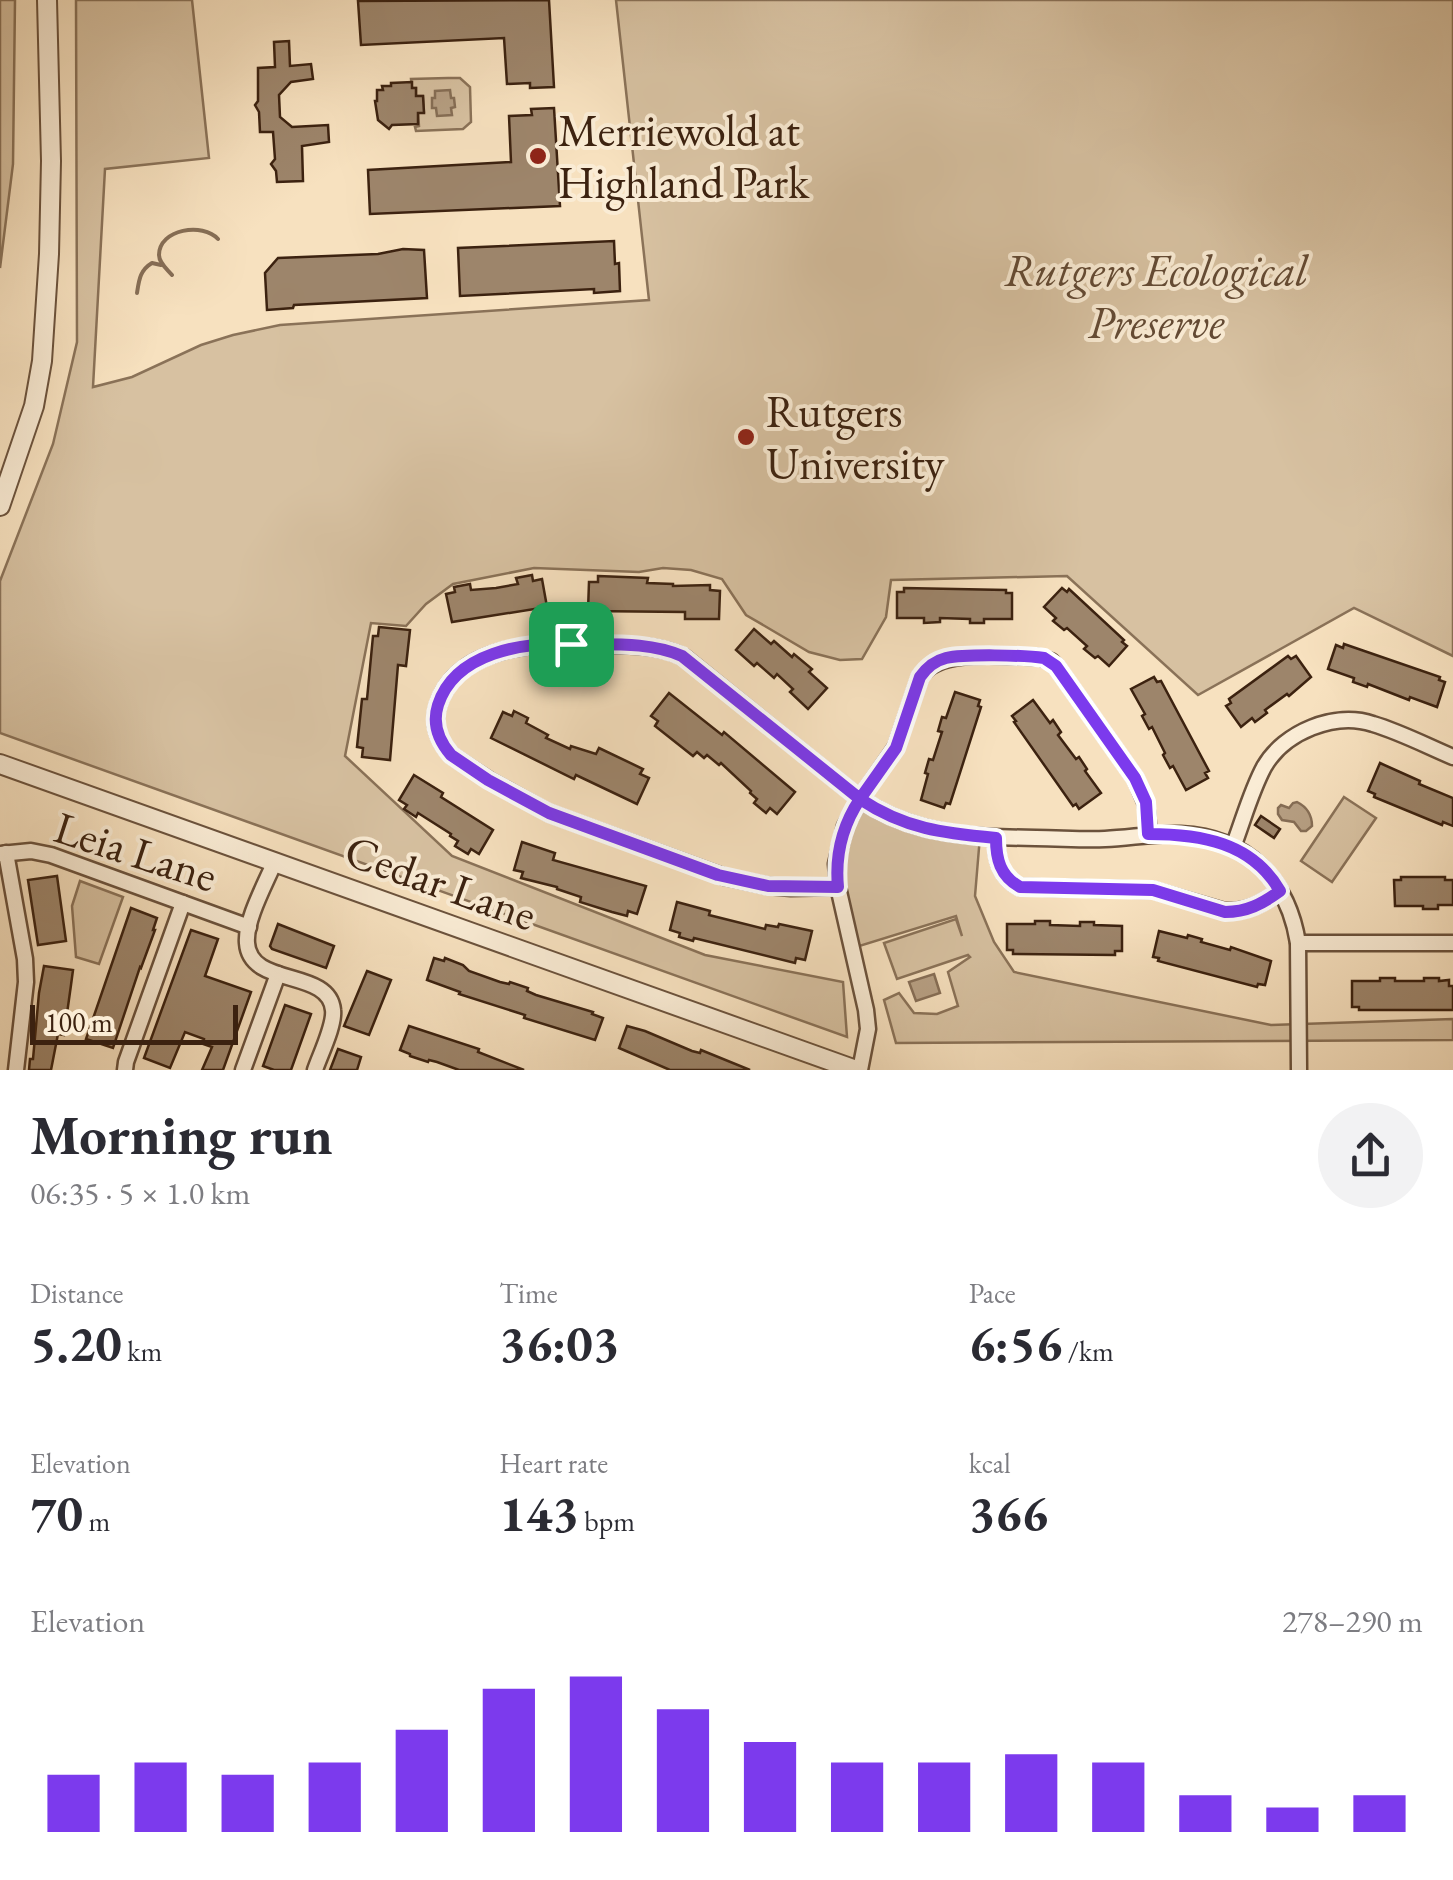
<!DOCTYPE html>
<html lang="en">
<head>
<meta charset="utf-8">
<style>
	:root { --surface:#fff; --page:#f2f2f3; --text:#2b2b33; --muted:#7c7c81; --accent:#7c3aed }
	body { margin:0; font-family:"EB Garamond",serif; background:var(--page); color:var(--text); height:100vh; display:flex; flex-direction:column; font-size:38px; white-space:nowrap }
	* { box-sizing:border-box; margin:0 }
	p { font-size:32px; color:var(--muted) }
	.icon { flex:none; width:55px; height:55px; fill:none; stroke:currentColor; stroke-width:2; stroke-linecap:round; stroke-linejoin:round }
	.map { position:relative; height:1070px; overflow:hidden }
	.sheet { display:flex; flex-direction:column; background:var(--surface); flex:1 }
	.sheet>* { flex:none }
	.scale { position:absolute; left:30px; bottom:25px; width:208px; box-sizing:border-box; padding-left:10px; border:5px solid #3c2210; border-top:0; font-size:28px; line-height:35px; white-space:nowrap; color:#3c2210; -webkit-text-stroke:8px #faecd5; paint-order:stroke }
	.pin { position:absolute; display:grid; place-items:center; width:85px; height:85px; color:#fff; margin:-42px; border-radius:20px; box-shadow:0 5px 15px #0006 }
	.round { display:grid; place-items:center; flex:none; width:105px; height:105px; border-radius:52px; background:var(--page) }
	.overview { display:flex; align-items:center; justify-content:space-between; height:170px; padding:0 30px }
	h1 { font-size:55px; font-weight:700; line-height:75px }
	.figures { display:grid; grid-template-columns:repeat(3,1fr); gap:15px; height:170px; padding:10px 30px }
	.figures div { display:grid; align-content:center }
	.figures b { font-size:50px; font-weight:700 }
	.figures small { font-size:28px; font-weight:400 }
	.figures p { font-size:28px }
	.chart { height:280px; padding:20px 30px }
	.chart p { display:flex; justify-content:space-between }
	.chart svg { width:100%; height:180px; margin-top:10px; stroke:var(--accent); stroke-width:6 }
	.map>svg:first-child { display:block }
	.green { fill:#d7c1a1; stroke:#8a7258; stroke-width:2.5 }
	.water { fill:#b7a084; stroke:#866e56; stroke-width:2.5 }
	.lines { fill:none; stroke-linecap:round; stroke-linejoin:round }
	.stream { stroke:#866e56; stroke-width:4 }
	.building { fill:#9d856b; stroke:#3c2210; stroke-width:2.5 }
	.minor-casing { stroke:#6b523c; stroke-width:19 }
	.tertiary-casing { stroke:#6b523c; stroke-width:22 }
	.minor { stroke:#faecd5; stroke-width:14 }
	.tertiary { stroke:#faecd5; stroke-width:18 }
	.route-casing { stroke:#fff; stroke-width:20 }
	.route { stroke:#7c3aed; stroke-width:12 }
	.poi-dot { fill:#8f2418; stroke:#faecd5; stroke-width:4 }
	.labels { text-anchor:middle; stroke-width:8; stroke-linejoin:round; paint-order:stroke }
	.poi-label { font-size:45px; fill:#3c2210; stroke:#faecd5; text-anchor:start }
	.park-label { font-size:45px; font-style:italic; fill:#634a34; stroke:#faecd5 }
	.street-label { font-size:45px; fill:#3c2210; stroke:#faecd5 }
</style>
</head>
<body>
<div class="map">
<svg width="1453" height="1070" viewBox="0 0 1453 1070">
	<rect width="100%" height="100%" fill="#f7e1bf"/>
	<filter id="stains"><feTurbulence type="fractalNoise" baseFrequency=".002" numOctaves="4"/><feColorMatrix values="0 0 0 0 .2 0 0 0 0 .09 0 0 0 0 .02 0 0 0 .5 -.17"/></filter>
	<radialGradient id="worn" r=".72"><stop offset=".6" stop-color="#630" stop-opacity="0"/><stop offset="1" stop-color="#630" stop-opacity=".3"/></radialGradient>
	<!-- green -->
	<g class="green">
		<path d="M0 0H15L13 164 0 268Z"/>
		<path d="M76 0H192L209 158 105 169 93 387 132 377 201 345 233 335 280 325 649 300 616 0H1453V656L1354 608 1198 695 1067 576 891 580 886 617 862 659 840 660 809 652 746 615 722 579 691 570 663 568 639 572 534 568 453 584 426 604 406 626 371 623 345 756 452 856 705 955 843 982 847 1037 0 733V581L53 444 77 342Z"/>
		<path d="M448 78H460L470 87 471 122 463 129 416 131 415 127 419 126 418 113 424 112 423 96H416V88H412L411 79Z"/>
		<path d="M1344 797 1376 818 1332 882 1301 861Z"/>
		<path d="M860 799 880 812 980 836 975 896 994 942 1014 972 1271 1025 1453 1019V1040L896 1043 884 1000 899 993 914 1013 937 1014 958 1006 948 972 970 957 968 955 897 979 884 943 956 919 962 936 956 916 853 948 838 887 845 826Z"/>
		<path d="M80 881 123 897 99 964 76 957 72 906Z"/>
	</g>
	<!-- water -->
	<g class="water">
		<path d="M450 90 451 98H454L455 107 451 108 452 115 437 116 436 108H432V98H435V91Z"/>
		<path d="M1297 802C1307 807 1312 815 1312 826L1306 831H1301L1294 822 1282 820 1278 814V808L1281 805 1289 808 1293 803Z"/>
		<path d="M934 974 940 993 916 1001 909 982Z"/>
	</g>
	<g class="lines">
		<!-- stream -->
		<g class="stream">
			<path d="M172 275C167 269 159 263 159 255 159 229 203 222 218 239"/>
			<path d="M137 293C139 280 140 270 152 263L161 265"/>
		</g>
	</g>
	<!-- building -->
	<g class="building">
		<path d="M549 0 554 87 530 88V83L507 84 504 38 361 45 358 1Z"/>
		<path d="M289 41 290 66 311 64 313 79 291 82 279 95 280 117 292 127 328 125 329 142 302 146 303 181 277 182 276 171 271 164 275 159 273 132H260L259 112 255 105 258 101V68L275 67 274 42Z"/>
		<path d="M412 82V88H416V96H423L424 113H418V124L392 125 389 129 378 120 375 101H377V90H383L382 86H391V83Z"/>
		<path d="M554 108 560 206 370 214 368 170 511 162 509 116 532 115 531 109Z"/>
		<path d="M614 241 615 264 619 263 620 291 594 293V289L460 296 458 248Z"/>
		<path d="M403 249 424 250 427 298 294 305 293 308 267 310 265 273 278 258 378 254Z"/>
		<path d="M532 575 533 581 542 579 547 607 452 622 446 594 455 592 454 587 470 584 471 590 496 588 518 584 516 578Z"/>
		<path d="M598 576 648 578 647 583 673 584V586L710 585V590L720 591 719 619H685V612L588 611 589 582H598Z"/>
		<path d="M904 588 1006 590V593H1012V619H984V623H970V619L940 618V622L924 623V618H897V592H904Z"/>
		<path d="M1062 588 1067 592 1069 589 1124 640 1122 642 1127 646 1109 666 1098 656 1095 658 1084 649 1087 646 1067 628 1064 630 1053 621 1056 618 1044 607Z"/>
		<path d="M379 627 410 630 406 666 398 665 390 760 362 757 363 748 357 747 362 699H367L373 636H378Z"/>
		<path d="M754 629 771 644 774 641 792 657 794 654 812 669 809 672 827 688 808 709 790 692 793 689 777 674 774 678 757 663 754 666 736 650Z"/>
		<path d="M1344 644 1440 677 1439 680 1445 682 1437 707 1410 697 1409 700 1368 684 1367 687 1353 682 1354 678 1328 669 1336 645 1343 648Z"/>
		<path d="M1288 656 1291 659 1296 656 1311 677 1289 696 1287 694 1265 710 1267 713 1255 722 1252 718 1241 727 1226 706 1231 703 1229 699Z"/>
		<path d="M1154 677 1157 682 1161 681 1209 771 1205 773 1208 778 1186 790 1173 766 1170 768 1163 755 1165 753 1152 727 1149 729 1142 716 1145 714 1131 689Z"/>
		<path d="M955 692 980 700 978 706 981 707 950 804 946 803 944 808 921 800 928 774 925 773 929 759 933 760 942 732 938 731 942 717 946 718Z"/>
		<path d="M669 693 722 735 724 732 795 792 777 814 770 808 766 813 754 803 757 799 750 793 751 791 721 763 719 765 707 755 704 758 697 752 693 756 655 726 658 721 651 716Z"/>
		<path d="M1033 700 1050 723 1053 720 1061 732 1058 735 1076 759 1079 757 1087 769 1085 771 1101 793 1079 809 1076 804 1073 806 1014 722 1016 721 1012 716Z"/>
		<path d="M514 711 528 718 526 723 548 735 546 738 570 749 571 746 596 754 599 748 643 769 640 774 649 778 637 804 576 775 574 779 491 738 503 712 512 716Z"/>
		<path d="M1380 763 1420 781 1419 784 1453 798V826L1443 822 1442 825 1374 797 1375 794 1368 791Z"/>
		<path d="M414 775 443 793 441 797 493 830 479 854 471 849 468 854 455 846 458 841 450 836 451 834 418 813 416 817 404 809 407 805 399 800Z"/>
		<path d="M1261 816 1280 829 1274 838 1255 825Z"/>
		<path d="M522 842 555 853 553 860 646 886 637 914 628 911 627 916 612 912 580 902 581 897 557 889V887L521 878 523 872 514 870Z"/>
		<path d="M57 876 66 941 38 945 28 880Z"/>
		<path d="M1401 877H1445V880H1453V905H1438V909H1423V906H1395L1394 880H1401Z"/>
		<path d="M677 902 710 911 709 915 765 929 766 925 778 927 779 924 812 931 805 960 796 958 795 963 694 938 693 941 679 937 680 933 670 930Z"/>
		<path d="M131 908 157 918 153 930H155L141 968 140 967 113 1048 86 1039Z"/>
		<path d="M1035 921H1050V925L1080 926V922H1094V925L1122 926V951H1115V955L1013 954V950H1007V924H1035Z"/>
		<path d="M278 924 334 946 326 968 272 949 270 946Z"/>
		<path d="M191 930 218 939 205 976 251 992 223 1070H202L212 1047 203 1044 204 1039 185 1032 170 1068 144 1058Z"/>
		<path d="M1159 931 1187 938 1188 935 1202 939 1201 942 1230 950 1231 947 1271 961 1265 985 1258 984 1257 987 1158 961 1159 958 1153 957Z"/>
		<path d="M434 958 444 961 445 958 463 965 469 971 500 982 509 984 510 982 528 988 527 991 536 995 593 1012 592 1014 603 1018 595 1040 524 1018 525 1015 459 994 460 992 427 980Z"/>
		<path d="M44 966 73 970 71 985 64 1035 58 1034 51 1070H29L30 1059H33L39 993Z"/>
		<path d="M367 971 391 980 369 1035 344 1026Z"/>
		<path d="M1380 978H1395V981H1424V978H1439V981L1449 980V986H1453V1010H1359V1007H1352V981H1380Z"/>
		<path d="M285 1005 311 1014 291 1070H274L263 1066Z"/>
		<path d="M409 1026 479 1049 478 1052 524 1070H459L437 1062 429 1060 428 1062 410 1056V1054L400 1050Z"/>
		<path d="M627 1026 645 1031 692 1051 700 1053 701 1050 750 1070H670L619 1048Z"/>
		<path d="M338 1049 361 1057 357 1070H330Z"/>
	</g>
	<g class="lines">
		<defs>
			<g id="minor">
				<path d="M1149 834 1146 804 1135 778 1056 666 1051 661 1038 657C1005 657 939 647 920 677L896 747 860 799C915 836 972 837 1036 838 1059 838 1082 840 1105 839 1130 838 1155 833 1181 834 1247 837 1288 880 1298 943L1299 1070"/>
				<path d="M996 838C996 859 1000 877 1020 887L1153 890 1225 911C1247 912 1262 904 1280 891"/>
				<path d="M1233 847C1243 821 1251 791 1264 767 1284 732 1335 711 1373 724 1400 732 1427 746 1453 757"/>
				<path d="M6 853 25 959 26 982 16 1070"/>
				<path d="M0 854 31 851 51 855 249 927"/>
				<path d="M275 861C266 883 245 920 247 943 250 988 329 968 333 1010 335 1025 320 1055 315 1070"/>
				<path d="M838 887 791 888 768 886 725 877 549 813 489 780 451 755C438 740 432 725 438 705 459 639 554 642 609 645 635 646 660 645 684 657L860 799 845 826 836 864 838 887 866 1010 868 1029 860 1070"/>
				<path d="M1298 943H1453"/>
				<path d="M125 1070 126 1062 183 903"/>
				<path d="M243 1070 278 974"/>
			</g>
			<g id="tertiary">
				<path d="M0 506 34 406 42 361 49 254 51 161 47 0"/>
				<path d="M0 764 856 1070"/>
			</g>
		</defs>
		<!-- minor casing -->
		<use href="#minor" class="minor-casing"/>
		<!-- tertiary casing -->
		<use href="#tertiary" class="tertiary-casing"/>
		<!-- minor -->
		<use href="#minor" class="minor"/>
		<!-- tertiary -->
		<use href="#tertiary" class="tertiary"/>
	</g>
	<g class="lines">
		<defs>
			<path id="route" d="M571 644C524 642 455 652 438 705 432 724 438 740 451 755L488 780 549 813 718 875 768 886 838 887C835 855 842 826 860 799 905 829 943 833 996 838 996 859 1000 876 1020 887L1153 890 1225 912C1247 912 1262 904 1280 891 1252 842 1200 834 1148 834L1146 802 1135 778 1056 666 1044 658C1024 655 964 654 946 658 934 661 927 667 920 677L896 748 860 799 682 656C648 641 608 645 571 644"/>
		</defs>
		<!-- route casing -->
		<use href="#route" class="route-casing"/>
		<!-- route -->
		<use href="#route" class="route"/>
	</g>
	<!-- markers -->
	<g class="poi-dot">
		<circle cx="538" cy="156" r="10"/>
		<circle cx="746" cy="437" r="10"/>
	</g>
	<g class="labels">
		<!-- poi labels -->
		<g class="poi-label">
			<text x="558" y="146">Merriewold at<tspan x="558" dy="52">Highland Park</tspan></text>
			<text x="766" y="427">Rutgers<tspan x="766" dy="52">University</tspan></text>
		</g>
		<!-- park labels -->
		<g class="park-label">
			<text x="1156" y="286">Rutgers Ecological<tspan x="1156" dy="52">Preserve</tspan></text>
		</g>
		<!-- street labels -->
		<g class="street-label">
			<text transform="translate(136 851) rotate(18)" y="16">Leia Lane</text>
			<text transform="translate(441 882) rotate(20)" y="16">Cedar Lane</text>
		</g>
	</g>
	<rect width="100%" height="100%" filter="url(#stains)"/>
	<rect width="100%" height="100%" fill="url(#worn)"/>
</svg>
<div class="scale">100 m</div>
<div class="pin" style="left:571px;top:644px;background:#1e9e55"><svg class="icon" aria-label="arrive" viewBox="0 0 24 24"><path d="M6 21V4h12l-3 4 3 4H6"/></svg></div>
</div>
<section class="sheet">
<div class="overview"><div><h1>Morning run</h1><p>06:35 · 5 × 1.0 km</p></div><a class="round"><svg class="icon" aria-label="share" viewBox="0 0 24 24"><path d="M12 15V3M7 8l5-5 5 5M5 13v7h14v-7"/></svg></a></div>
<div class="figures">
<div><p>Distance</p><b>5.20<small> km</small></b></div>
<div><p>Time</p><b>36:03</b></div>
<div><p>Pace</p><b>6:56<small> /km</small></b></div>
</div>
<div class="figures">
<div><p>Elevation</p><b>70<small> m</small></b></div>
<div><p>Heart rate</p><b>143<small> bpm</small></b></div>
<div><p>kcal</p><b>366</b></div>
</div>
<div class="chart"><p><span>Elevation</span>278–290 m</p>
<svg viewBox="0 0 160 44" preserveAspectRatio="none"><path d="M5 44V30M15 44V27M25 44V30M35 44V27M45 44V19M55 44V9M65 44V6M75 44V14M85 44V22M95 44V27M105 44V27M115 44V25M125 44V27M135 44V35M145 44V38M155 44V35"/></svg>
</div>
</section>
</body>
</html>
